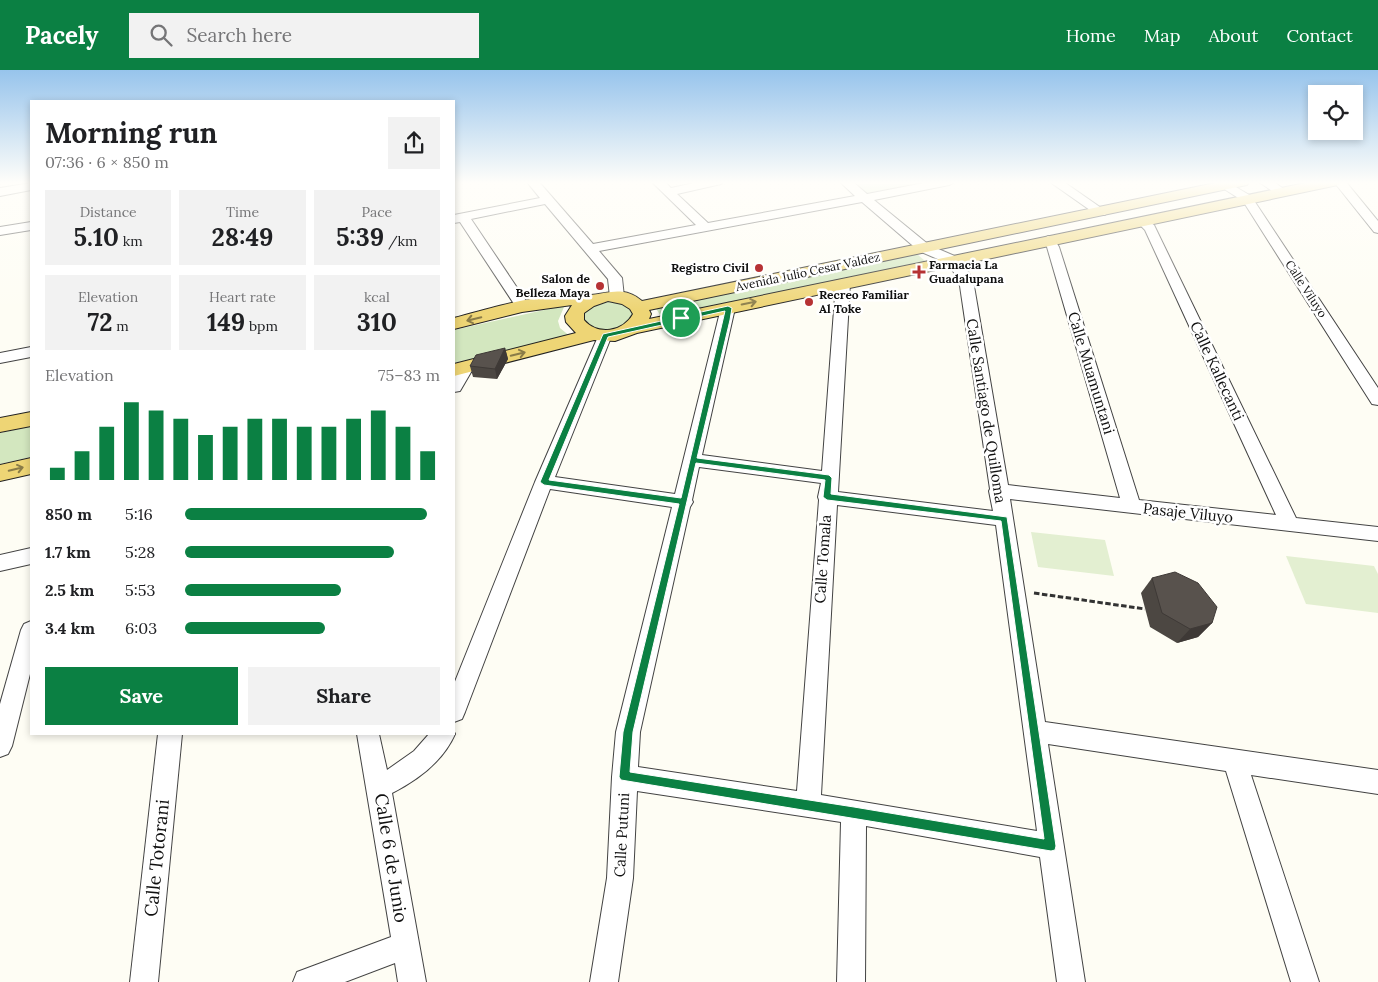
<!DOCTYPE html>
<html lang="en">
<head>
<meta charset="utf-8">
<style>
	:root { --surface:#fff; --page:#f2f2f2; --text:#202124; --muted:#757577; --accent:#0b8043 }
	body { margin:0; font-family:Lora,serif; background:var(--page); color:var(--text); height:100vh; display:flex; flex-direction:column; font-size:19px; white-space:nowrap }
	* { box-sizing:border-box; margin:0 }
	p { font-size:16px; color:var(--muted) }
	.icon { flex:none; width:28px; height:28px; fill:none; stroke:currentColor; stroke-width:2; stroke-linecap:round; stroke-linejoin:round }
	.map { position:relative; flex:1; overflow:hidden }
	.sheet { position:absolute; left:30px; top:30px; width:425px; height:635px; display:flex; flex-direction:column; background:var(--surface); border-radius:0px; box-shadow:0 2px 8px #0003 }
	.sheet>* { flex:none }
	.fabs { position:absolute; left:1308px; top:15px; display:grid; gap:10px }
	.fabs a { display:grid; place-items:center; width:55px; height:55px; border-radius:0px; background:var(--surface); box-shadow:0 2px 8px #0003; font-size:25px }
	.pin { position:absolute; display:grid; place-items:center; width:42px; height:42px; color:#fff; margin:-21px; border:2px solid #fff; border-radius:50%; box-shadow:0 1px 5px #0007 }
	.round { display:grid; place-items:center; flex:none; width:52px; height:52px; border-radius:0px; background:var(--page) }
	.overview { display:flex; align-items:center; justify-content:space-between; height:85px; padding:0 15px }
	h1 { font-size:28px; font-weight:700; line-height:38px }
	.metrics { display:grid; grid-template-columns:repeat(3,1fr); gap:8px; height:85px; padding:5px 15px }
	.metrics div { display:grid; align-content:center; border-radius:0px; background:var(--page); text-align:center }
	.metrics b { font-size:25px; font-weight:700 }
	.metrics small { font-size:14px; font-weight:400 }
	.metrics p { font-size:14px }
	.chart { height:140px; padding:10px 15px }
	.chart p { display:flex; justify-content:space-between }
	.chart svg { width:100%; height:90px; margin-top:5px; stroke:var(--accent); stroke-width:6 }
	.primary-button { display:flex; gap:10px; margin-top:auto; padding:10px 15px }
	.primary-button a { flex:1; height:58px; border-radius:0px; background:var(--accent); color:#fff; font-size:20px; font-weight:700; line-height:58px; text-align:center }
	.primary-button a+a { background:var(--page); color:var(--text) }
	ul { padding:0 15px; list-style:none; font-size:16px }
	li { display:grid; grid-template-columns:80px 60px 1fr; align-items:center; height:38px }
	li i { height:12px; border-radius:6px; background:var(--accent) }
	header { display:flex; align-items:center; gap:30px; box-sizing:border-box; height:70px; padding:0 25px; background:var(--accent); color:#fff }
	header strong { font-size:24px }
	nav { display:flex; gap:28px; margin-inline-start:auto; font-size:18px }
	.search { width:350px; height:45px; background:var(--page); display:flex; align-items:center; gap:12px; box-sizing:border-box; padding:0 18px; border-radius:0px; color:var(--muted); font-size:19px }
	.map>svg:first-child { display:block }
	.green { fill:#d3e7bf }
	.pitch { fill:#e3efd1 }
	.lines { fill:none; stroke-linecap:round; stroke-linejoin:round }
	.minor-casing { stroke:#434343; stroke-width:2 }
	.major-casing { stroke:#212121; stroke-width:2 }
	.path { stroke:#323232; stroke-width:3; stroke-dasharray:5.5 2.5; stroke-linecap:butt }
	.minor { fill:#fff; fill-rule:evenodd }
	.major { fill:#eed575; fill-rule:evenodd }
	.wall { fill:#4c4742 }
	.shaded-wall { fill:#3e3936 }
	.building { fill:#58524d; stroke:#3e3936 }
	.oneway { stroke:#8a7c48 }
	.route { fill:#0b8043; stroke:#fff; fill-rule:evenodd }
	.poi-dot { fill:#b63234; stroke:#fff; stroke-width:2 }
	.labels { text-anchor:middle; stroke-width:5; stroke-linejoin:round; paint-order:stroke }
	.far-poi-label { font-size:12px; font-weight:bold; fill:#101010; stroke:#fff; text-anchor:start }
	.far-street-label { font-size:12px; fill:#101010; stroke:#fff }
	.street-label { font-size:15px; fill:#101010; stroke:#fff }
	.near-street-label { font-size:18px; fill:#101010; stroke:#fff }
</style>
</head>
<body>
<header>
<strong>Pacely</strong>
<div class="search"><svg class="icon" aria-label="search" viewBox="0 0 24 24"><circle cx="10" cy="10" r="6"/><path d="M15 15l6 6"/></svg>Search here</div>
<nav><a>Home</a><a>Map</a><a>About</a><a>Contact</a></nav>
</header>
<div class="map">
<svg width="1378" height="912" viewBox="0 0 1378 912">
	<rect width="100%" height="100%" fill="#fefdf4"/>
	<!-- green -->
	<g class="green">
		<path d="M853 112H928L867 123Z"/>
		<path d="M917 184 925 191 662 248 655 237Z"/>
		<path d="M612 231C620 232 630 235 633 244 622 264 598 266 583 249L585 240 603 232Z"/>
		<path d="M562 236 564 237 558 251 560 258 571 267 454 293V260Z"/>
		<path d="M31 356V387L0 394V363Z"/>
	</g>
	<!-- pitch -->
	<g class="pitch">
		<path d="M1031 462 1105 470 1114 506 1038 497Z"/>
		<path d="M1286 486 1374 496 1378 504V543L1306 534Z"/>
	</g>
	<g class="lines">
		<defs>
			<g id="minor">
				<path d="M527 112H539L593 174 696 155 652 112H665L671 118 699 112H723L721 114 677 124 708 153 855 126 840 112H853L867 124 929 112H955L949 115 874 130 929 175 957 187 969 203 974 216 1008 415 1120 428 1047 177 1042 170 1048 166 1053 167 1059 177 1139 430 1276 445 1145 160 1136 151 1142 147 1154 155 1296 448 1378 457V471L1010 429 1045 652 1378 700V724L1251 705 1319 912H1291L1226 701 1048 674 1085 912H1057L1040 787 866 756 865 912H837L841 752 637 721 633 808 618 912H590L607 808 612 707 616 662 672 437 550 419 465 642 462 649 454 652V614L535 412 600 262H610L612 265 555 407 675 424 721 238 723 235H733L735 238 702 385 822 401 836 213 843 209 850 213 838 422 993 441 989 421 990 419 960 216 955 204 947 193 919 181 862 132 599 181 622 208 624 227 617 231 610 227 608 209 545 134 471 149 530 237 528 240H518L460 152 454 153V145L540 128ZM699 397 821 413 818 427 819 430 797 721 638 697 640 662 690 437 693 432 692 430ZM837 435 996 455 1037 761 821 725Z"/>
				<path d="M1050 112H1064L1107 142 1105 145H1097Z"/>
				<path d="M1259 112H1274L1288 122 1286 125H1278Z"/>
				<path d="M1334 112H1346L1378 151V163L1374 162Z"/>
				<path d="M31 113V120L0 126V118Z"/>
				<path d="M1221 113H1229L1251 126 1378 318V335L1372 334 1243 131 1221 117 1219 115Z"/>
				<path d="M31 152V160L0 165V157Z"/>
				<path d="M31 277V287L0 293V283Z"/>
				<path d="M466 292 471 294 474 297 460 321 454 322V304L461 294Z"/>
				<path d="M31 478V494L0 501V485Z"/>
				<path d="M31 551V600L12 676 8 684 0 687V634L21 560 24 554Z"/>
				<path d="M454 662 455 664C443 691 418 710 392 723L426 912H398L395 893 345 912H293L297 902 391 867 357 664H379L387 700 414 681 429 664H454Z"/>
				<path d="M158 664H182L158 912H130Z"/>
			</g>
			<g id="major">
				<path d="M1220 112H1249L1247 115 1242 116 649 240 651 244 649 249 1310 112H1340L1338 115 1333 116 637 263 615 271 594 270 454 306V294L576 263 566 252 565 246 572 235 522 242 454 259V248C487 239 521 229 556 225 567 224 579 226 591 225 610 223 624 216 642 231ZM608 231 622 234 630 239 633 244C623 262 598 266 584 250V243L594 236Z"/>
				<path d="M31 342V356L0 362V348Z"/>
				<path d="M31 388V404L0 411V395Z"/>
			</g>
		</defs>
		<!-- minor casing -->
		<use href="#minor" class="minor-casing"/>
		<!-- major casing -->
		<use href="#major" class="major-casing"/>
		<!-- path -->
		<path class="path" d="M1034 523 1145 539"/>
		<!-- minor -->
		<use href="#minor" class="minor"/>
		<!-- major -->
		<use href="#major" class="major"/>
	</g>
	<!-- wall -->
	<g class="wall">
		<path d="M505 278 508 289 497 309 473 307 470 296Z"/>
		<path d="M1152 508 1212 553 1198 567 1177 573 1150 557 1141 523Z"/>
	</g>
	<!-- shaded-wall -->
	<g class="shaded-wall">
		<path d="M505 278 508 289 497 309 495 299Z"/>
		<path d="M1212 553 1198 567 1177 573 1190 559Z"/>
	</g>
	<!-- building -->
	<g class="building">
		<path d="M505 278 495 299 470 296 476 285Z"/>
		<path d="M1175 502 1198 513 1217 537 1212 553 1190 559 1162 543 1152 508Z"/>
	</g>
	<!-- one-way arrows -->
	<defs><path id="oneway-shaft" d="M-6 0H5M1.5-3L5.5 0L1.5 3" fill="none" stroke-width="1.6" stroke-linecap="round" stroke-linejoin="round" transform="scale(1.25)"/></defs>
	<g class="oneway">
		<use href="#oneway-shaft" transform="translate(749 233) rotate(-12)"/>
		<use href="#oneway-shaft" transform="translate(474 249) rotate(167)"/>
		<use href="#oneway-shaft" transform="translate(518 284) rotate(-14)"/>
		<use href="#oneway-shaft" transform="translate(16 399) rotate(-13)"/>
	</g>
	<!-- sky -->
	<linearGradient id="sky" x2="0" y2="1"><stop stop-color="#97c4ec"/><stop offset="0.47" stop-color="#fffefa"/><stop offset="1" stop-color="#fffefa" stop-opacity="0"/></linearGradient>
	<rect width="1378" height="240" fill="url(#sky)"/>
	<!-- route -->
	<path class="route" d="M728 236 732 238 730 250 697 388 829 405 832 408 831 424 1007 447 1056 776 1055 780 1051 781 621 710 619 707 623 662 679 434 544 415 540 412 603 264ZM725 241 681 428 549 410 608 267ZM696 393 825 410 823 427 827 430 1001 451 1044 769 854 737 630 702 633 662Z"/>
	<!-- markers -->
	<g class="poi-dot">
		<circle cx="759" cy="198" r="5"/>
		<path d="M916.5 194.5h5v5h5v5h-5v5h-5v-5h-5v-5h5z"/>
		<circle cx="600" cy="216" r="5"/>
		<circle cx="809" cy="232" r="5"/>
	</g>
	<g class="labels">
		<!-- far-poi labels -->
		<g class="far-poi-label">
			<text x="929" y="199">Farmacia La<tspan x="929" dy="14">Guadalupana</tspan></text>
			<text x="749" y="202" text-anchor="end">Registro Civil</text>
			<text x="590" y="213" text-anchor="end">Salon de<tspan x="590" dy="14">Belleza Maya</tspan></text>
			<text x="819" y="229">Recreo Familiar<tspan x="819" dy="14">Al Toke</tspan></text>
		</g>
		<!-- far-street labels -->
		<g class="far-street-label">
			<text transform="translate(808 202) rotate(-12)" y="4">Avenida Julio Cesar Valdez</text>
			<text transform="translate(1306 219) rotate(57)" y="4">Calle Viluyo</text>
		</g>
		<!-- street labels -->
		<g class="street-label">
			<text transform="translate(1217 301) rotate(65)" y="5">Calle Kallecanti</text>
			<text transform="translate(1091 303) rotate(73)" y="5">Calle Muamuntani</text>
			<text transform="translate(986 341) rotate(81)" y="5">Calle Santiago de Quilloma</text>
			<text transform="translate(1188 443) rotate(6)" y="5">Pasaje Viluyo</text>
			<text transform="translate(823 489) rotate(-86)" y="5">Calle Tomala</text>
			<text transform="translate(622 765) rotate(-87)" y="5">Calle Putuni</text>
		</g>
		<!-- near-street labels -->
		<g class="near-street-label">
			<text transform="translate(157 788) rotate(-84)" y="6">Calle Totorani</text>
			<text transform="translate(391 788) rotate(81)" y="6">Calle 6 de Junio</text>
		</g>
	</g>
</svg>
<div class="fabs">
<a><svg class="icon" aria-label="locate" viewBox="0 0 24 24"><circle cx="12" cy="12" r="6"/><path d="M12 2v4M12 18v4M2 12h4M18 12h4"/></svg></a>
</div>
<div class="pin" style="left:681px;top:248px;background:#1e9e55"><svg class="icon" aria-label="arrive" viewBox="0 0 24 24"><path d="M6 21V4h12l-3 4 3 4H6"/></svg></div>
<section class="sheet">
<div class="overview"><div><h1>Morning run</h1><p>07:36 · 6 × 850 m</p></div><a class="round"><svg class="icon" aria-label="share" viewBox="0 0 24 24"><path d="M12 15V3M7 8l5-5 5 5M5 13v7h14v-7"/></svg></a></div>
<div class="metrics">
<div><p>Distance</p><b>5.10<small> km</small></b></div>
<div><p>Time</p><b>28:49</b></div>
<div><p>Pace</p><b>5:39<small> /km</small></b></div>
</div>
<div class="metrics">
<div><p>Elevation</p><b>72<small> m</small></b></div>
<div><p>Heart rate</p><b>149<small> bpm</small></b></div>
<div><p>kcal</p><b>310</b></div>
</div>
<div class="chart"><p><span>Elevation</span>75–83 m</p>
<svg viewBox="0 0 160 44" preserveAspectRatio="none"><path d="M5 44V38M15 44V30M25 44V18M35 44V6M45 44V10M55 44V14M65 44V22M75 44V18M85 44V14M95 44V14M105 44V18M115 44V18M125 44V14M135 44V10M145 44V18M155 44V30"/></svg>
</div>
<ul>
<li><b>850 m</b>5:16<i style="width:95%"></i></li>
<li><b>1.7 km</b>5:28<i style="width:82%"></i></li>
<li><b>2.5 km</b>5:53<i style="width:61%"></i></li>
<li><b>3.4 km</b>6:03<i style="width:55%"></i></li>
</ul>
<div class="primary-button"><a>Save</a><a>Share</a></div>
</section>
</div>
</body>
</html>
